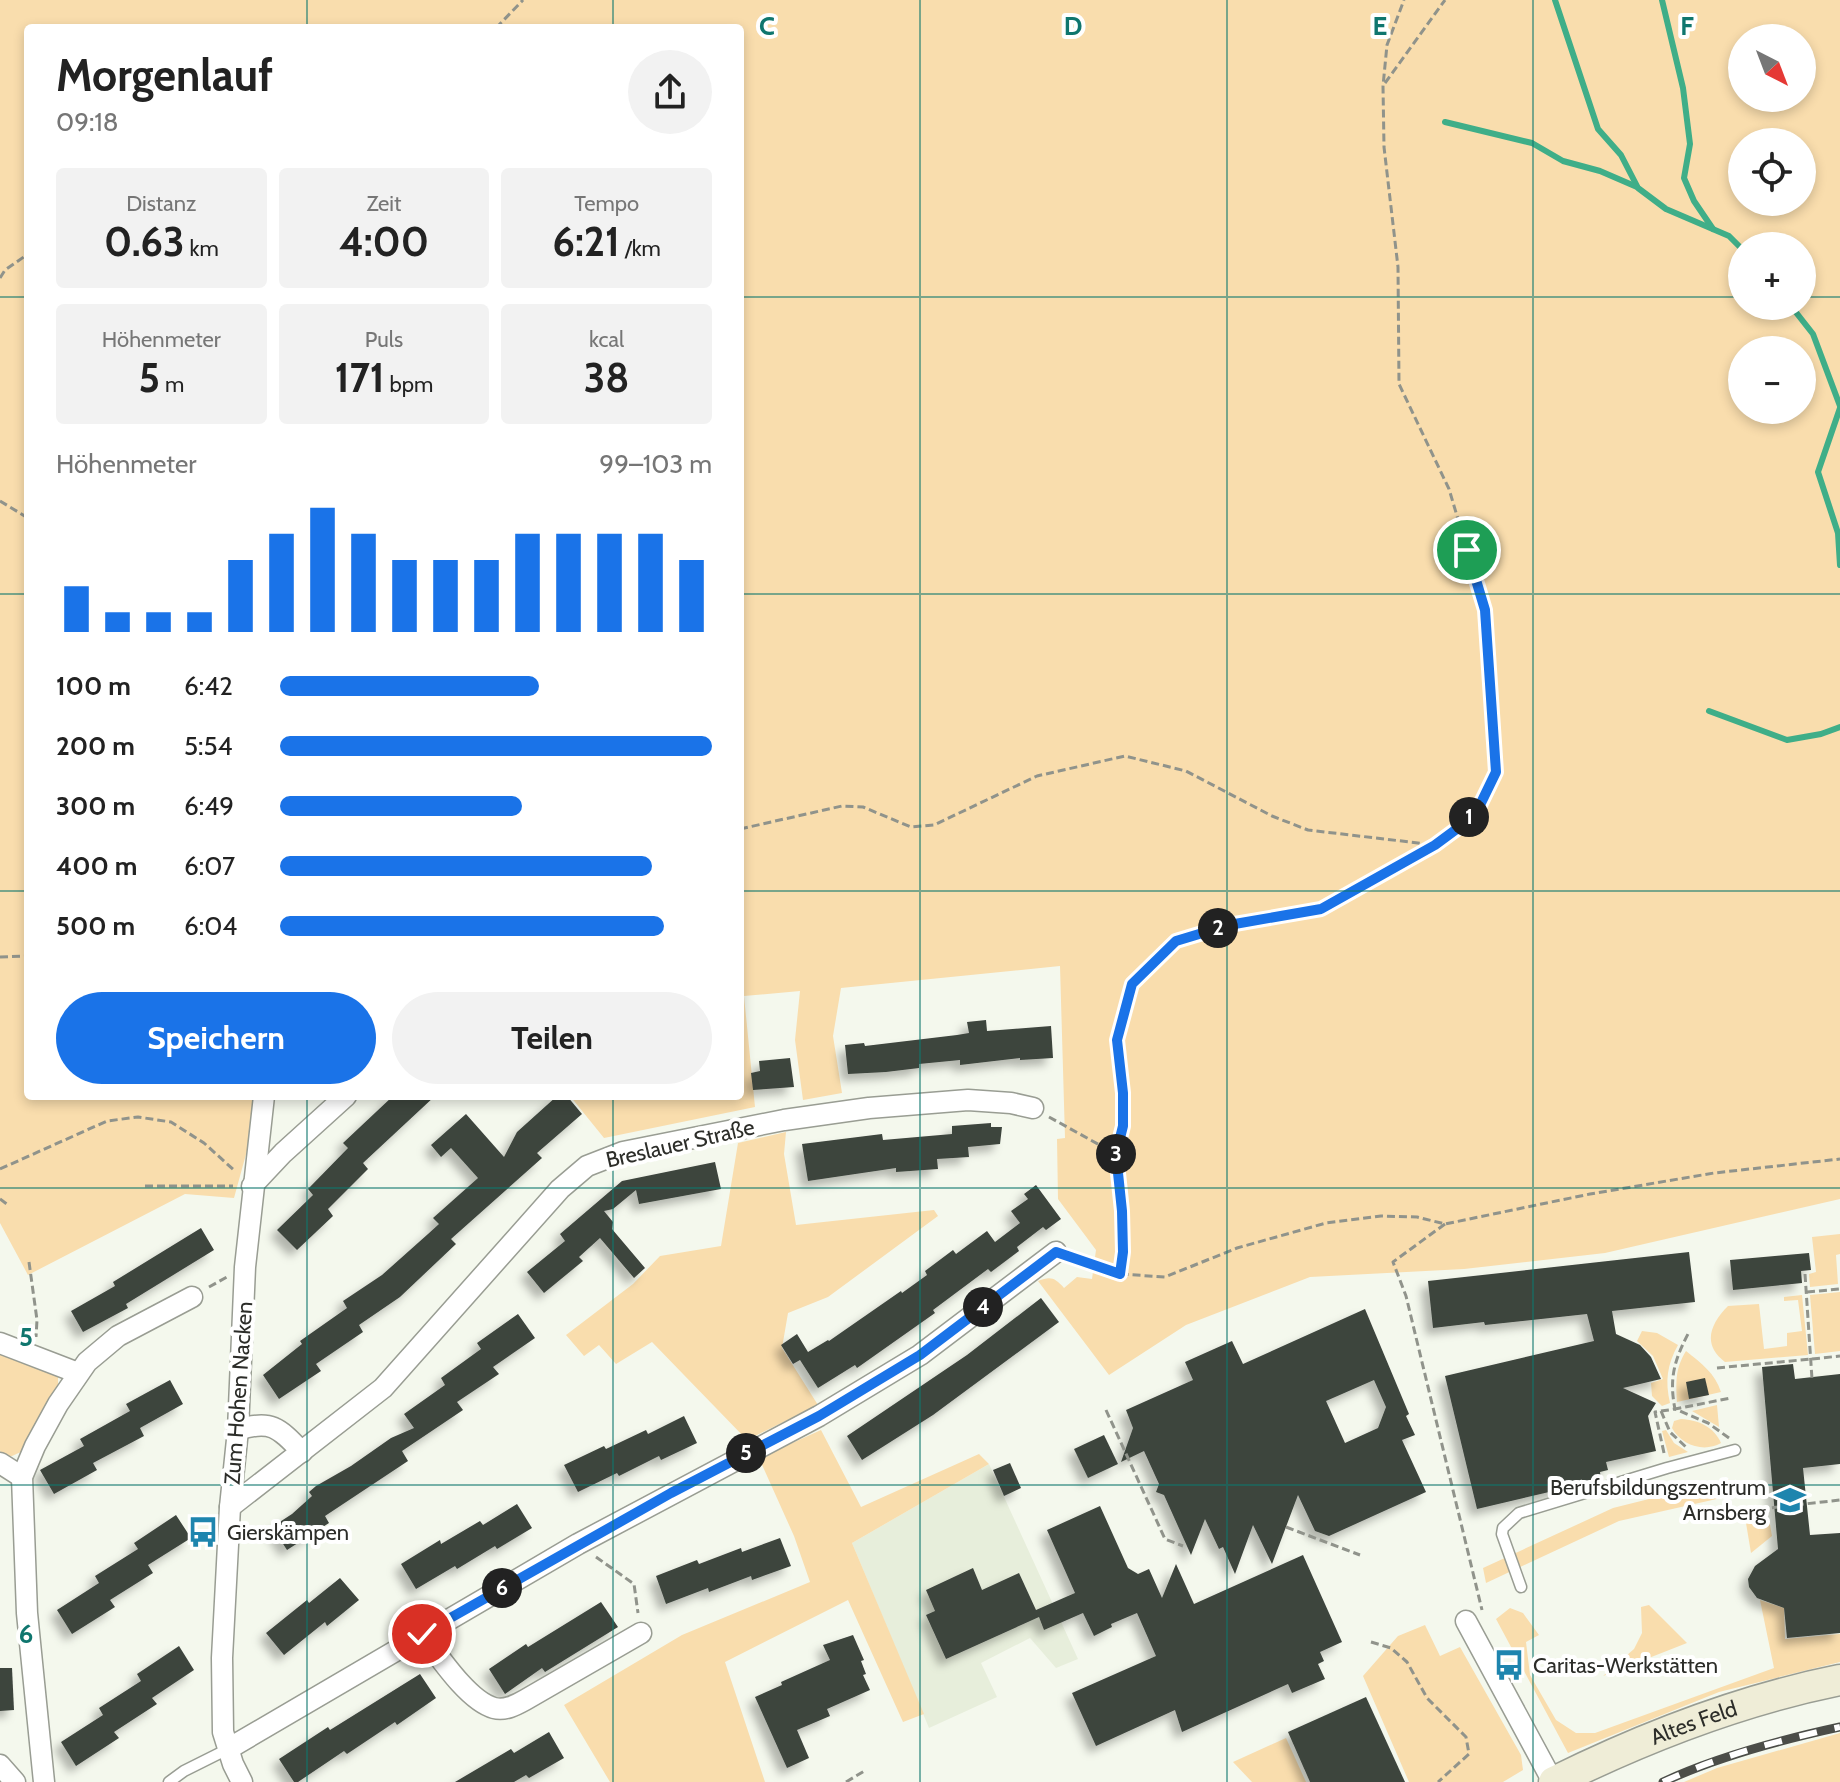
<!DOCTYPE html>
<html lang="de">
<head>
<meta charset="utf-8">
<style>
	:root { --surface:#fff; --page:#f2f2f2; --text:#222; --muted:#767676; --accent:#1a73e8 }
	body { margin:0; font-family:Cabin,sans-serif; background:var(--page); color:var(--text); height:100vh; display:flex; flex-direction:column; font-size:30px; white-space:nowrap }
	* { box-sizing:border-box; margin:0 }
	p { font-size:26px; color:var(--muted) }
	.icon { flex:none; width:44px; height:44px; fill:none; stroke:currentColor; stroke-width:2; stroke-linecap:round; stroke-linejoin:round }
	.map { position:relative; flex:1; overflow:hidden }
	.sheet { position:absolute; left:24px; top:24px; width:720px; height:1076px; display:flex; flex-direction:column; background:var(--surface); border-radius:8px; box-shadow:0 4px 12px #0003 }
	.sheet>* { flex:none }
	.needle { width:52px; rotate:138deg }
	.fabs { position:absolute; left:1728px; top:24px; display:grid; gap:16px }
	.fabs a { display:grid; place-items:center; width:88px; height:88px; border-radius:50%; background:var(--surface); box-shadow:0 4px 12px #0003; font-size:40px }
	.pin { position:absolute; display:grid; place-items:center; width:68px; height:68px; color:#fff; margin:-34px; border:4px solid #fff; border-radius:50%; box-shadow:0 2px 8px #0007 }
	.km { position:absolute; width:40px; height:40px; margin:-20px; border-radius:50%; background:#222; color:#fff; font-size:22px; line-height:40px; text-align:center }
	.round { display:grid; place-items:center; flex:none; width:84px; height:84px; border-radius:42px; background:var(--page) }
	.summary { display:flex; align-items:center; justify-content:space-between; height:136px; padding:0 32px }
	h1 { font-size:44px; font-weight:700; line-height:60px }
	.metrics { display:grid; grid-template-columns:repeat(3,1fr); gap:12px; height:136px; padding:8px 32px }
	.metrics div { display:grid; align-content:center; border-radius:8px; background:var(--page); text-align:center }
	.metrics b { font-size:40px; font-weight:700 }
	.metrics small { font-size:22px; font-weight:400 }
	.metrics p { font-size:22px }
	.chart { height:224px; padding:16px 32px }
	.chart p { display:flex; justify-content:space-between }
	.chart svg { width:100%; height:144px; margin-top:8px; stroke:var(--accent); stroke-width:6 }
	.action { display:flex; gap:16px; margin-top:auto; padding:16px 32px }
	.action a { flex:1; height:92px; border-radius:48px; background:var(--accent); color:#fff; font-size:32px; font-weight:700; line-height:92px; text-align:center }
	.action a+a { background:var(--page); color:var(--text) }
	ul { padding:0 32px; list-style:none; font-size:26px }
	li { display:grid; grid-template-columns:128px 96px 1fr; align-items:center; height:60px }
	li i { height:20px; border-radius:10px; background:var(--accent) }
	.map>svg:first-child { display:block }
	.built { fill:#e7eedb }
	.green { fill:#f9ddad; fill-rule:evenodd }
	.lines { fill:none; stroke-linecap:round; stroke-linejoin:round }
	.stream { stroke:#3fae88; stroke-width:6 }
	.building { fill:#3d443d; fill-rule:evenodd; filter:url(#shadow) }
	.lane-casing { stroke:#999d93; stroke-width:13 }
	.street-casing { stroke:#999d93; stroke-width:23 }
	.secondary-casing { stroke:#999d93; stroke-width:33 }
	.path { stroke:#90938b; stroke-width:3; stroke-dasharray:8 4; stroke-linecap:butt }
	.lane { stroke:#fff; stroke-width:10 }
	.street { stroke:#fff; stroke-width:20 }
	.secondary { stroke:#efedd7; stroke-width:30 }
	.rail-casing { stroke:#4b4d48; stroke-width:9 }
	.rail { stroke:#fff; stroke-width:6; stroke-dasharray:18; stroke-linecap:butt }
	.route-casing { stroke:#fff; stroke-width:16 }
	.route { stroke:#1a73e8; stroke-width:10 }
	.grid { fill:none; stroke:#0f766e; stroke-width:2; stroke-opacity:0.55 }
	.labels { text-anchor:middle; stroke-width:8; stroke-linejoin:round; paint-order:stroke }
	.street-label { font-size:22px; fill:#2c2d29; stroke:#fff }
	.poi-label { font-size:22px; fill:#2c2d29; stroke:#fff; text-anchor:start }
	.grid-label { font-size:26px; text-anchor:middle; font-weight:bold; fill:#0f766e; stroke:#fff; stroke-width:8; stroke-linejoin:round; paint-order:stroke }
</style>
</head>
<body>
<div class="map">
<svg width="1840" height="1782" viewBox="0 0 1840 1782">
	<defs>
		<filter id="shadow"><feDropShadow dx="-7" dy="7" stdDeviation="4" flood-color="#0004"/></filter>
	</defs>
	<rect width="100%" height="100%" fill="#f4f8ed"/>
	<!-- built -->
	<path class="built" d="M989 1464 1078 1659 1056 1668 1030 1638 981 1663 997 1697 929 1728 852 1543Z"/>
	<!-- green -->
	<g class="green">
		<path d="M0 0H1840V1199L1605 1253 1464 1269 1310 1277 1186 1325 1109 1375 1038 1281C1051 1276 1055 1278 1064 1288L1077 1277 1092 1279 1096 1250 1058 1199 1057 1139 1065 1138 1060 966 841 988 833 1036 842 1093 803 1100 795 1040 800 991 744 996 755 1107 604 1138 570 1096H740V28H28V1096H262L234 1198 185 1194 28 1275 0 1223ZM1742 38H1802V98H1742ZM1742 142H1802V202H1742ZM1742 246H1802V306H1742ZM1742 350H1802V410H1742Z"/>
		<path d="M786 1132 784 1154 796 1225 934 1210 938 1216 828 1297 788 1313 782 1348 818 1405 747 1440 652 1342 616 1364 599 1345 584 1356 566 1335 633 1284 660 1256 721 1246 738 1143Z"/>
		<path d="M1840 1234V1254L1836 1255 1838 1284 1810 1287 1809 1274 1816 1272 1812 1237Z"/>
		<path d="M1840 1292V1351L1815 1354 1810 1295Z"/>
		<path d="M1802 1295 1808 1355 1725 1362C1702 1345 1710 1324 1728 1306L1759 1304 1764 1349 1787 1346V1333L1802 1331 1798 1300 1784 1301V1297Z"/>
		<path d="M1642 1331 1657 1333 1678 1345C1667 1365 1665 1381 1670 1403L1662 1406 1652 1396 1651 1383 1663 1379 1653 1356 1637 1341Z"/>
		<path d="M0 1348 49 1368 58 1377V1390L23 1451 12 1456H1L0 1450Z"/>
		<path d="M1686 1351C1701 1363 1715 1373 1721 1392L1677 1402C1676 1382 1675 1369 1686 1351Z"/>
		<path d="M1717 1405 1719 1427 1692 1411Z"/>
		<path d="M1681 1419C1699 1420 1714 1427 1721 1443 1704 1453 1681 1445 1672 1428L1674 1421Z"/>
		<path d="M821 1430 861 1507 979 1454 989 1464 852 1543 924 1714 903 1722 848 1600 725 1662 765 1782H610L564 1705 682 1635 810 1582 794 1536 759 1458Z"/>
		<path d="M1666 1430 1674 1443 1688 1452 1669 1457 1662 1431Z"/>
		<path d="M1729 1479 1730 1496 1619 1521 1486 1583 1483 1568 1613 1508Z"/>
		<path d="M1769 1519 1772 1536 1751 1553 1746 1523Z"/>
		<path d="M1760 1600 1784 1608 1785 1639 1840 1634V1662L1719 1692 1568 1753 1496 1619 1510 1608 1523 1613 1539 1635 1526 1642 1530 1675 1556 1720 1576 1733H1595L1774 1668Z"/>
		<path d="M1649 1605 1687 1643 1603 1676 1634 1649 1642 1633 1641 1607Z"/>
		<path d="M1425 1625 1440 1656 1460 1647 1521 1755 1523 1770 1503 1782H1409L1363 1676 1398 1636Z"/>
		<path d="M1840 1733V1782H1684L1717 1768Z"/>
		<path d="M1286 1738 1306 1782H1252L1233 1762Z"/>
	</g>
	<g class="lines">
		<!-- stream -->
		<g class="stream">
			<path d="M1555 0 1598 129 1621 155 1638 188 1666 209 1729 236 1742 249"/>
			<path d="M1662 0 1683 88 1690 144 1684 178 1694 201 1713 229"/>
			<path d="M1445 122 1532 143 1563 161 1600 171 1637 187"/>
			<path d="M1791 306 1813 334 1840 406"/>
			<path d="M1840 408 1818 472 1838 533 1840 565"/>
			<path d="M1709 711 1787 740 1821 734 1840 727"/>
		</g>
	</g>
	<!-- building -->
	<g class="building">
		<path d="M986 1020 987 1031 1051 1026 1053 1058 1020 1060V1058L960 1065V1060L919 1064V1068L886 1072 848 1074 845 1045 864 1043 865 1046 957 1035 969 1033 967 1022Z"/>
		<path d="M790 1058 794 1087 753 1090 751 1073 760 1071 759 1061Z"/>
		<path d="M393 1096H435L363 1163 368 1169 328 1209 333 1216 297 1250 277 1230 313 1195 308 1189 348 1148 343 1143Z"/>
		<path d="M557 1096H567L582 1114 537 1153 542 1158 451 1239 456 1244 400 1297 359 1325 363 1332 316 1364 321 1371 279 1399 263 1375 302 1344 300 1341 347 1308 343 1301 382 1275 428 1234 439 1224 433 1218 478 1178 451 1148 441 1157 431 1145 466 1114 504 1157 517 1132Z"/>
		<path d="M991 1123V1127H1002L1000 1144 968 1147 969 1157 937 1159 938 1169 896 1172V1168L808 1181 802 1144 882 1134 883 1140 952 1134V1126Z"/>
		<path d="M715 1162 721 1189 639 1204 636 1190 613 1209 604 1211 613 1222 612 1229 645 1268 634 1278 600 1238 579 1257 583 1261 544 1293 527 1272 565 1241 560 1234 622 1181Z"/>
		<path d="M1036 1185 1061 1219 1046 1230 1043 1227 1017 1247 1019 1251 991 1272 988 1269 933 1310 935 1313 857 1368 855 1365 818 1388 800 1360 793 1364 781 1345 797 1334 808 1352 828 1340 829 1341 901 1291 902 1293 927 1275 925 1271 953 1250 956 1254 987 1231 995 1242 1020 1223 1011 1211 1028 1199 1024 1194Z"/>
		<path d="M201 1228 214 1250 126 1304 128 1308 83 1332 71 1311 115 1286 113 1282Z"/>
		<path d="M1689 1252 1695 1302 1612 1311 1616 1334 1640 1345 1651 1357 1661 1379 1623 1388 1656 1403 1648 1416 1656 1451 1606 1462 1608 1470 1600 1472 1601 1479 1592 1482 1477 1509 1445 1376 1594 1341 1587 1314 1485 1325 1484 1322 1433 1328 1428 1281Z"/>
		<path d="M1809 1253 1811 1270 1801 1271 1802 1283 1733 1290 1730 1260Z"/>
		<path d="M1041 1298 1059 1322 933 1415 862 1460 847 1436 967 1355Z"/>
		<path d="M1365 1309 1409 1414 1406 1416 1415 1435 1402 1440 1426 1492 1329 1536 1315 1531 1298 1495 1272 1564 1253 1525 1235 1574 1223 1547 1219 1549 1205 1519 1191 1555 1164 1495 1156 1492 1159 1484 1144 1451 1121 1462 1133 1428 1126 1410 1193 1380 1185 1362 1232 1341 1243 1364ZM1374 1380 1386 1407 1378 1428 1345 1443 1326 1401Z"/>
		<path d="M518 1314 535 1338 493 1367 499 1374 457 1402 463 1410 402 1451 408 1461 325 1516 329 1523 287 1550 272 1527 292 1514 312 1496 309 1492 316 1486 351 1466 391 1438 414 1428 404 1414 445 1385 441 1378 481 1349 477 1343Z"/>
		<path d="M1793 1364 1795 1379 1840 1374V1464L1803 1468 1810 1535 1840 1533V1633L1787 1638 1784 1608 1757 1598 1749 1587 1748 1579 1755 1566 1778 1549 1762 1367Z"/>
		<path d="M1705 1378 1709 1395 1689 1399 1686 1382Z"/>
		<path d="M170 1380 183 1404 140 1428 144 1436 93 1463 97 1470 54 1494 40 1470 84 1446 80 1439 130 1411 126 1404Z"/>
		<path d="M684 1416 697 1443 661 1460 659 1456 619 1476 617 1473 578 1492 564 1465 604 1446 606 1449 646 1430 648 1434Z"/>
		<path d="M1104 1435 1118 1464 1088 1478 1074 1449Z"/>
		<path d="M1010 1463 1021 1488 1004 1496 993 1470Z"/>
		<path d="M517 1504 532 1528 497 1549 495 1546 457 1569 455 1566 416 1589 401 1564 440 1540 441 1544 480 1521 483 1525Z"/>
		<path d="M1100 1506 1128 1568 1138 1574 1149 1569 1162 1598 1176 1564 1194 1604 1303 1555 1342 1642 1320 1652 1324 1661 1318 1664 1325 1679 1292 1693 1288 1684 1182 1732 1175 1710 1096 1746 1072 1693 1156 1656 1137 1613 1111 1624 1112 1627 1094 1636 1083 1613 1044 1630 1039 1617 946 1659 926 1615 935 1611 926 1590 973 1568 982 1590 1019 1573 1036 1610 1075 1593 1047 1530Z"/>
		<path d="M176 1515 191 1538 148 1565 153 1573 110 1600 115 1607 72 1634 57 1610 99 1583 95 1576 138 1549 134 1543Z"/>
		<path d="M780 1538 791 1566 752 1580 751 1576 709 1592 708 1588 666 1604 656 1576 697 1560 699 1564 741 1548 742 1552Z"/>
		<path d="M340 1578 359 1600 327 1626 325 1622 284 1655 266 1633 307 1600 309 1603Z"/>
		<path d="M601 1602 618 1627 545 1672 542 1668 505 1694 489 1669 526 1644 528 1647Z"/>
		<path d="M853 1635 864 1660 861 1661 866 1674 863 1675 870 1690 827 1709 830 1716 797 1730 809 1758 787 1768 755 1697 782 1685 781 1682 830 1660 823 1645Z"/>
		<path d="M179 1646 194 1670 152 1698 157 1704 114 1732 119 1738 76 1766 61 1742 103 1715 99 1708 141 1681 137 1674Z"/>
		<path d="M0 1668H12L14 1710 0 1711Z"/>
		<path d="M420 1674 436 1698 397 1725 395 1722 347 1754 344 1751 298 1782H294L279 1759 328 1727 330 1730Z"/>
		<path d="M1366 1697 1405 1782H1310L1288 1732Z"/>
		<path d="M549 1732 564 1758 529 1778 526 1775 514 1782H455L511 1749 514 1753Z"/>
	</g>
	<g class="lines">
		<defs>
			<g id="lane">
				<path d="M1521 1587 1502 1534 1503 1528 1519 1513 1667 1468 1735 1450"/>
				<path d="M169 1782 184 1771 228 1749"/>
			</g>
			<g id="street">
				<path d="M252 1186 283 1153 346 1096"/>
				<path d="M0 1343 78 1373"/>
				<path d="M238 1430C271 1419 279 1428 302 1452"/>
				<path d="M0 1463 22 1477"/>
				<path d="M230 1507 383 1388 560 1189 587 1166 623 1152 784 1120 869 1108 968 1100 1011 1103 1033 1108"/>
				<path d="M1466 1621 1553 1782"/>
				<path d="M422 1634C438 1655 468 1701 494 1708 505 1711 516 1705 525 1700L641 1633"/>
				<path d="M228 1749 578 1544 819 1416 920 1355 1056 1252"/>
				<path d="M0 1765 15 1782"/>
				<path d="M44 1782 27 1613 22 1477 35 1446 58 1404 87 1362 118 1336 192 1297"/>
				<path d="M242 1782 233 1764 223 1732 222 1658 230 1507 238 1430 245 1267 264 1096"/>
			</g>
			<g id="secondary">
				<path id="s1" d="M1554 1782C1645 1737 1740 1700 1840 1680"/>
			</g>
		</defs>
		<!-- lane casing -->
		<use href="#lane" class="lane-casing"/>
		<!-- street casing -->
		<use href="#street" class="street-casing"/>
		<!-- secondary casing -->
		<use href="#secondary" class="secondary-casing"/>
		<!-- path -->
		<g class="path">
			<path d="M496 28 523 0"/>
			<path d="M1385 83 1445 0"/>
			<path d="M0 278 5 270 28 254"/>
			<path d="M0 501 28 518"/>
			<path d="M740 829 842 806 863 807 911 827 934 825 1037 776 1125 756 1186 771 1272 816 1308 830 1435 845"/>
			<path d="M0 957 28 956"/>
			<path d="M1049 1117 1116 1154"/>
			<path d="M0 1169 107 1121 138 1117 171 1122 204 1143 235 1171"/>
			<path d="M145 1186H233"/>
			<path d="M0 1199 8 1205"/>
			<path d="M1445 1224 1393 1262 1406 1296 1482 1610"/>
			<path d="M1075 1259 1120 1274 1165 1277 1237 1248 1326 1223 1381 1216 1417 1217 1445 1224 1590 1194 1714 1173 1840 1159"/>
			<path d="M29 1262 37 1320 36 1337"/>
			<path d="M1120 1274 1123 1252 1122 1211 1116 1154 1123 1126V1093L1117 1040 1132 984 1176 941 1229 925 1321 909 1435 845 1458 828 1480 805 1496 772 1485 610 1449 489 1399 384 1398 267 1384 147 1383 86 1387 45 1404 0"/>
			<path d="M1805 1274 1812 1379"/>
			<path d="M209 1287 227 1277"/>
			<path d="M1807 1292 1840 1289"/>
			<path d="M1812 1359 1840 1356"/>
			<path d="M1717 1368 1811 1359"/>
			<path d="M1106 1410 1165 1539 1183 1546"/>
			<path d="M1661 1411 1670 1432 1687 1448"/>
			<path d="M1729 1438 1708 1423 1675 1409 1731 1398"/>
			<path d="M1664 1453 1655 1412 1675 1409C1669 1379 1674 1361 1688 1334"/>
			<path d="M1760 1509 1840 1500"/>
			<path d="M1286 1527 1360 1555"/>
			<path d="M596 1557 634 1584 638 1613"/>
			<path d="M1371 1642 1391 1648 1407 1662 1427 1698 1466 1737 1469 1754 1438 1782"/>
			<path d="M846 1782 866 1770"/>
		</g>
		<!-- lane -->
		<use href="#lane" class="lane"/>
		<!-- street -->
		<use href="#street" class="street"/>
		<!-- secondary -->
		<use href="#secondary" class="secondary"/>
		<defs>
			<path id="rail" d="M1663 1782C1719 1756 1780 1740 1840 1727"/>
		</defs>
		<!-- rail casing -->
		<use href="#rail" class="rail-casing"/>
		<!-- rail -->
		<use href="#rail" class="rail"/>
	</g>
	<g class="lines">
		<defs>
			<path id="route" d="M422 1634 671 1493 819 1416 920 1355 1056 1252 1120 1274 1123 1252 1122 1211 1116 1154 1123 1126V1093L1117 1040 1132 984 1176 941 1229 925 1321 909 1435 845 1458 828 1480 805 1496 772 1485 610 1467 550"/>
		</defs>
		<!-- route casing -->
		<use href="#route" class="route-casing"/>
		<!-- route -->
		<use href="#route" class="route"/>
	</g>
	<!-- grid -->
	<path class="grid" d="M307 0V28M613 0V28M920 0V1782M1227 0V1782M1533 0V1782M0 297H28M740 297H1742M1802 297H1840M0 594H28M740 594H1840M0 891H28M740 891H1840M307 1096V1782M613 1096V1782M0 1188H1840M0 1485H1840"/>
	<!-- icons -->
	<defs>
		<symbol id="university-bare" viewBox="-9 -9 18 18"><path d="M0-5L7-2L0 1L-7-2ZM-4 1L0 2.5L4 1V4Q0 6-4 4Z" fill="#1e85ae" stroke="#fff" stroke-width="2.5" paint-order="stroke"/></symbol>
		<symbol id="bus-bare" viewBox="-9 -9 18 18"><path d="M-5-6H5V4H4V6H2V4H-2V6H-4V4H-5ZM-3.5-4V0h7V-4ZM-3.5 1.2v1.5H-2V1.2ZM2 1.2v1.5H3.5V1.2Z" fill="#1e85ae" stroke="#fff" stroke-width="2.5" paint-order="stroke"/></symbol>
	</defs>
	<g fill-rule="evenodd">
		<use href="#university-bare" x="1768" y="1478" width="44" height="44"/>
		<use href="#bus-bare" x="181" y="1510" width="44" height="44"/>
		<use href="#bus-bare" x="1487" y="1643" width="44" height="44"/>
	</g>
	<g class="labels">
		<!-- street labels -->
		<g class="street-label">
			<text transform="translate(680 1143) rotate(-13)" y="8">Breslauer Straße</text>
			<text transform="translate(238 1393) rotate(-86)" y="8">Zum Hohen Nacken</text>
			<text dy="8" stroke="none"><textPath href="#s1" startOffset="152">Altes Feld</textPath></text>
		</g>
		<!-- poi labels -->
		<g class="poi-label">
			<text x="1766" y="1495" text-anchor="end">Berufsbildungszentrum<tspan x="1766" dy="25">Arnsberg</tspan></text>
			<text x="227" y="1540">Gierskämpen</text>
			<text x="1533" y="1673">Caritas-Werkstätten</text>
		</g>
	</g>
	<g class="grid-label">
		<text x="767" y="35">C</text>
		<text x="1073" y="35">D</text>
		<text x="1380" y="35">E</text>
		<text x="1687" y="35">F</text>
		<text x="26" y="1346">5</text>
		<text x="26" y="1643">6</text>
	</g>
</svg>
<div class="fabs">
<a><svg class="needle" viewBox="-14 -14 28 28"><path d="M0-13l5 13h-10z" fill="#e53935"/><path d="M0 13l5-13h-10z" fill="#767676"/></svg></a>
<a><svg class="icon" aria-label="locate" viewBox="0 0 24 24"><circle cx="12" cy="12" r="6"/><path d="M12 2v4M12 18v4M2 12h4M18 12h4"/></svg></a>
<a>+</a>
<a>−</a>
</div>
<div class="pin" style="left:1467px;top:550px;background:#1e9e55"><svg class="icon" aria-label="arrive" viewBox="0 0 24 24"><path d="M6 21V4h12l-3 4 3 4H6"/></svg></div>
<div class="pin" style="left:422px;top:1634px;background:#d93025"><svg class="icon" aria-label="check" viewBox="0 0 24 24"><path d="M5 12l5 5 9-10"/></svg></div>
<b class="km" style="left:1469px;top:817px">1</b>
<b class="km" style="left:1218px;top:928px">2</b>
<b class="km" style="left:1116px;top:1154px">3</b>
<b class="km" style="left:983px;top:1307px">4</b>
<b class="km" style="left:746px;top:1453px">5</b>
<b class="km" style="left:502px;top:1588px">6</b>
<section class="sheet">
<div class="summary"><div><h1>Morgenlauf</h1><p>09:18</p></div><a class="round"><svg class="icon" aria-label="share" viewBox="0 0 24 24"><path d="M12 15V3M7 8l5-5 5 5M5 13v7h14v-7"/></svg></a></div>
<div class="metrics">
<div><p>Distanz</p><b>0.63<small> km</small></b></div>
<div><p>Zeit</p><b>4:00</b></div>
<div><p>Tempo</p><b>6:21<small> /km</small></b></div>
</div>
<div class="metrics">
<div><p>Höhenmeter</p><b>5<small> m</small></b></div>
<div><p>Puls</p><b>171<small> bpm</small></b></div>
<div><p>kcal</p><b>38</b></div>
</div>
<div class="chart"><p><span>Höhenmeter</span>99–103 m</p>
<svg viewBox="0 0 160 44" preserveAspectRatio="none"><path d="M5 44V30M15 44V38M25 44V38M35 44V38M45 44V22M55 44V14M65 44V6M75 44V14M85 44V22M95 44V22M105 44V22M115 44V14M125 44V14M135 44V14M145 44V14M155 44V22"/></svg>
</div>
<ul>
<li><b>100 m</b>6:42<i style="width:60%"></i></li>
<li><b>200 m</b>5:54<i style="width:100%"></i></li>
<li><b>300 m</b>6:49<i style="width:56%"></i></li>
<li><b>400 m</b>6:07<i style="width:86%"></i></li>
<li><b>500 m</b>6:04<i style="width:89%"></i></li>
</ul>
<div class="action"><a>Speichern</a><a>Teilen</a></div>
</section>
</div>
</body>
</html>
